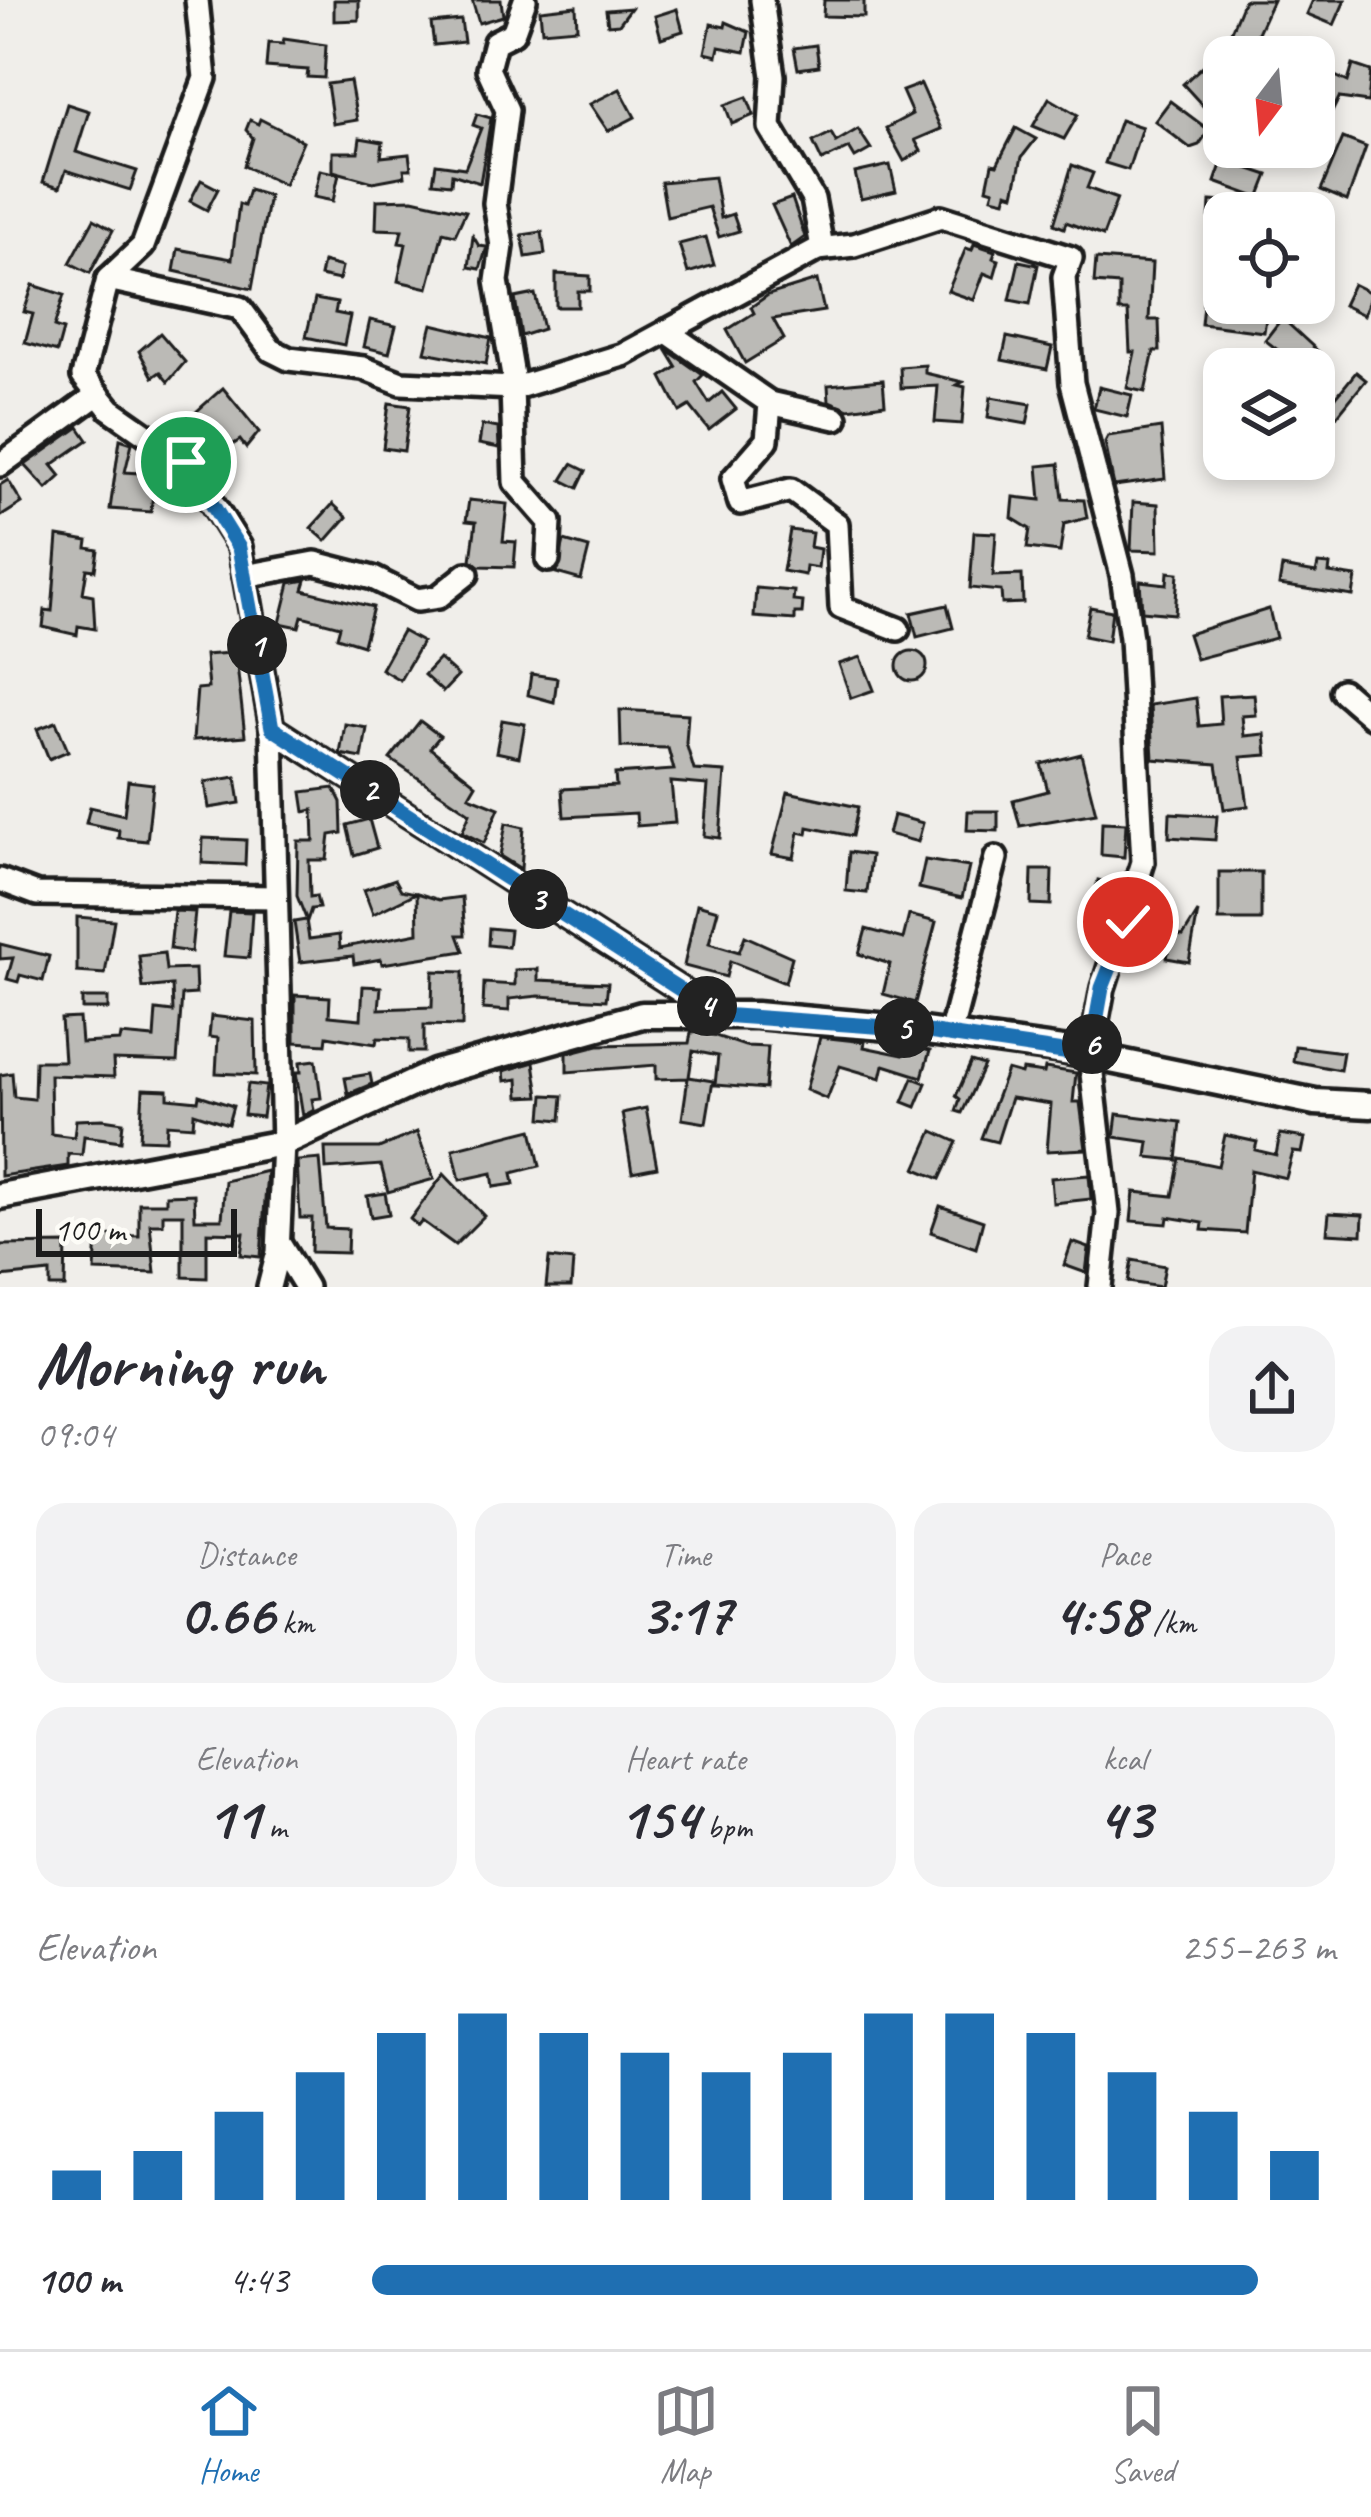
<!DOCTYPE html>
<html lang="en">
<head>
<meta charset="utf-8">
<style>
	:root { --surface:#fff; --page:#f2f2f3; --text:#2b2b33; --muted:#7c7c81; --line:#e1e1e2; --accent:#1f6fb2 }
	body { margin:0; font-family:Caveat,sans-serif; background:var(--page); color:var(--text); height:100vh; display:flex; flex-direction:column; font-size:45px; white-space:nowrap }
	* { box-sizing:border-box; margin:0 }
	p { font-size:39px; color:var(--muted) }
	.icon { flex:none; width:66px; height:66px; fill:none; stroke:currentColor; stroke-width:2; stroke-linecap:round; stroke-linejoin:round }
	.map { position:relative; height:1287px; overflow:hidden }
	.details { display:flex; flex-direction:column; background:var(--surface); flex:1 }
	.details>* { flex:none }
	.needle { width:78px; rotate:196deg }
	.tools { position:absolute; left:1203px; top:36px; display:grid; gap:24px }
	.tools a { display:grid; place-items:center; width:132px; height:132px; border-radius:24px; background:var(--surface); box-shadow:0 6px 18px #0003; font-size:60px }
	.scale { position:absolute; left:36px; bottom:30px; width:201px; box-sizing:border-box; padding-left:12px; border:6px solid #1c1c1c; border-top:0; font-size:33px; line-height:42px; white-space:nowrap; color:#1c1c1c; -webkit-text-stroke:9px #fdfcf7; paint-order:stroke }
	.pin { position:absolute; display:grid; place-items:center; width:102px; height:102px; color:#fff; margin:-51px; border:6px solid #fff; border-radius:50%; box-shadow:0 3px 12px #0007 }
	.km { position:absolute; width:60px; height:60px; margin:-30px; border-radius:50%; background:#222; color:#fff; font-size:33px; line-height:60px; text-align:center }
	.round { display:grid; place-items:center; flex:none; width:126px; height:126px; border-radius:36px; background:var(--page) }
	.headline { display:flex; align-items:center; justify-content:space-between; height:204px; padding:0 36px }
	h1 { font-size:66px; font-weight:600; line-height:90px }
	.stats { display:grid; grid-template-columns:repeat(3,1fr); gap:18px; height:204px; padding:12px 36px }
	.stats div { display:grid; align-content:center; border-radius:30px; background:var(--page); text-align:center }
	.stats b { font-size:60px; font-weight:600 }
	.stats small { font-size:33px; font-weight:400 }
	.stats p { font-size:33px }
	.chart { height:336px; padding:24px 36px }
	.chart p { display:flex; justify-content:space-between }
	.chart svg { width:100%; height:216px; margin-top:12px; stroke:var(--accent); stroke-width:6 }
	ul { padding:0 36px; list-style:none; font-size:39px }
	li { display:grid; grid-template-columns:192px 144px 1fr; align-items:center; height:90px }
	li i { height:30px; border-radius:15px; background:var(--accent) }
	.tabs { display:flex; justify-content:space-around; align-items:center; height:168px; border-top:3px solid var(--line); background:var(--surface); font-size:33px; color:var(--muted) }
	.tabs a { display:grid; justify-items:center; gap:6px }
	.tabs .current { color:var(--accent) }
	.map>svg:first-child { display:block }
	.building { fill:#bbbab6; stroke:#1c1c1c; stroke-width:3 }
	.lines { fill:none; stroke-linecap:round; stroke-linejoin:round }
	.minor-casing { stroke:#1c1c1c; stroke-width:30 }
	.major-casing { stroke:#1c1c1c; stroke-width:33 }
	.minor { stroke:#fdfcf7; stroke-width:21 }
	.major { stroke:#fdfcf7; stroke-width:24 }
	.route-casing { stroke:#fff; stroke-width:24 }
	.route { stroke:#1f6fb2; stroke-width:15 }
</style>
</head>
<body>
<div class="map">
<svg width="1371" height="1287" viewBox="0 0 1371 1287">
	<rect width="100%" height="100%" fill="#f0eeea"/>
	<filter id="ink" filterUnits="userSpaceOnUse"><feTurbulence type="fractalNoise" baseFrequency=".00833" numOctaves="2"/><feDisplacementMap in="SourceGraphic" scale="24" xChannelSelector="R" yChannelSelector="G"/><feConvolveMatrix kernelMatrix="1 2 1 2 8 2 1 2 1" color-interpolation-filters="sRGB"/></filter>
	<g filter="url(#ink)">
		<!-- building -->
		<g class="building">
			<path d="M334 0H359V20L334 21Z"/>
			<path d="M472 0H501L503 16 479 23Z"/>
			<path d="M824 0H864V17L823 16Z"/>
			<path d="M1244 0H1273L1255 39 1261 42 1247 57 1224 48Z"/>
			<path d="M1313 0H1345L1334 25 1307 14Z"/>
			<path d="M576 6 577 28 542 31 540 10Z"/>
			<path d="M631 8 619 24 608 25 606 10Z"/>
			<path d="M677 9 683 31 661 38 655 16Z"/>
			<path d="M461 20 464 42 434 45 431 23Z"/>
			<path d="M726 22 749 32 745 52 719 47 717 56 705 53 711 24 725 27Z"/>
			<path d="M284 39 326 45 324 78 307 77 308 70 266 67 268 43 283 44Z"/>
			<path d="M816 45 819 66 798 69 794 48Z"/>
			<path d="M1205 64 1224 85 1204 107 1183 84Z"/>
			<path d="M1353 65 1371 71 1368 102 1339 98 1314 148V66L1348 82Z"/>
			<path d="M350 81 357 120 333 124 327 84Z"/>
			<path d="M921 84 941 129 915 140 921 151 904 161 886 128 912 114 902 91Z"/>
			<path d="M620 89 635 117 608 131 590 104Z"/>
			<path d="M747 97 754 115 732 124 725 105Z"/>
			<path d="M1049 98 1078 115 1064 139 1033 126Z"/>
			<path d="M1170 101 1209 130 1199 145 1190 148 1155 121Z"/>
			<path d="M67 104 89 111 76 152 137 171 130 190 66 170 60 187 43 182Z"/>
			<path d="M477 114 491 118 480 183 452 174 451 184 433 182 436 164 465 168 481 128 473 125Z"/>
			<path d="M260 119 303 141 284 185 244 166 253 138 246 130 250 120 258 124Z"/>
			<path d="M1120 120 1142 127 1128 170 1105 163Z"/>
			<path d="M1016 128 1036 139 1022 157 1014 194 1007 192 1005 200 992 197 994 190 987 188 992 164 997 165Z"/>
			<path d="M858 129 871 149 855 158 849 148 822 161 813 142 831 133 836 142Z"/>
			<path d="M360 138 383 142 381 157 409 154 411 169H404L405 176 373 182 333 171V152H358Z"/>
			<path d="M1343 138 1366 147 1347 201 1321 190Z"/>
			<path d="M1227 147H1250L1238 165 1268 175 1259 198 1215 182Z"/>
			<path d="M890 165 896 191 861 199 855 173Z"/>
			<path d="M1072 165 1093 173 1087 188 1117 199 1103 236 1066 222 1064 228 1054 224Z"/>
			<path d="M320 170 339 174 333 201 314 197Z"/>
			<path d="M714 177 721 218 733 214 739 231 719 237 709 207 667 217 661 182Z"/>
			<path d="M201 180 218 189 207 210 190 201Z"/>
			<path d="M249 190 269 196 252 289 174 271 178 249 232 259 239 204 244 206Z"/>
			<path d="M792 198 805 237 791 247 772 205Z"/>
			<path d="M413 199 466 211 455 235 443 232 428 288 398 281 406 244 399 243 402 230 376 229 377 200Z"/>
			<path d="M1210 201 1274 205V213H1224V239L1208 238Z"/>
			<path d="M94 219 113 230 90 273 70 263Z"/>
			<path d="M542 232 545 254 526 257 522 235Z"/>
			<path d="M473 236 479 246 487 247 480 269 469 267Z"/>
			<path d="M706 237 714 265 688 273 679 244Z"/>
			<path d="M974 244 995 251 993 258 999 260 994 277 984 273 974 300 948 291 966 248 972 250Z"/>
			<path d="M1096 259 1152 263 1149 320H1159L1160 351H1154L1145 392 1127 388 1135 352H1130L1128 311H1119V285L1094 283Z"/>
			<path d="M1019 261 1038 265 1030 304 1010 300Z"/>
			<path d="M323 262 342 267 339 280 320 276Z"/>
			<path d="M556 274 590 276V291H578V307H556Z"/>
			<path d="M817 280 824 311 773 319 784 339 745 363 727 330 754 313 751 307 768 295Z"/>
			<path d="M1353 284 1371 293 1364 315 1343 305Z"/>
			<path d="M33 285 64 295 54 327 63 330 57 352 25 343 33 314 24 312Z"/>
			<path d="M1213 288 1224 289V303L1268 305 1264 332 1201 324 1204 295H1212Z"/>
			<path d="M535 294 543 329 521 336 515 298Z"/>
			<path d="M315 299 337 303 335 313 350 316 344 345 306 337Z"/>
			<path d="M1282 318 1322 355 1318 360 1327 369H1279L1289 359 1265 340Z"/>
			<path d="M370 320 396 326 389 353 364 347Z"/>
			<path d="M432 324 491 338 486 364 425 352Z"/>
			<path d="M160 333 185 362 168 382 160 372 153 377 139 351Z"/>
			<path d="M1007 337 1052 347 1047 369 1002 360Z"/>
			<path d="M666 349 703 375 696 382 709 403 722 392 736 409 709 430 690 406 680 412 662 377 677 367Z"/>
			<path d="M925 365V373L963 382 957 385 965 387 962 424 935 422 938 386 901 388 900 367Z"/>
			<path d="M1356 372 1366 380 1337 416 1327 408Z"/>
			<path d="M883 380 885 404 848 409 829 401 828 385Z"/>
			<path d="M1099 387 1132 395 1127 417 1094 409Z"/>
			<path d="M223 388 259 432 246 448 240 440 222 452 196 412Z"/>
			<path d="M991 397 1031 404 1027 424 988 417Z"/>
			<path d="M389 403 410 406 404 451 383 448Z"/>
			<path d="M482 425 498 428 499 448 479 444Z"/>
			<path d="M79 427 88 440 52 465 61 476 47 489 25 465Z"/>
			<path d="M1161 428 1165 479 1114 486 1105 442 1108 436Z"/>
			<path d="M120 439 132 443 125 472 155 474 151 512 110 509Z"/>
			<path d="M572 464 586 471 578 488 562 480Z"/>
			<path d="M1059 464 1063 499 1084 500 1087 518 1064 524 1060 552 1027 548 1030 529 1012 518 1014 497 1041 500 1038 466Z"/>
			<path d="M8 480 22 503 0 517V485Z"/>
			<path d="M469 500 507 504 503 541 516 542 514 567 479 566 471 560 476 522 466 521Z"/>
			<path d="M1133 502 1158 504 1159 551 1131 550Z"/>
			<path d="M333 504 347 517 326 541 311 528Z"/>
			<path d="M790 530 812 533 810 547 820 549 818 568 806 566 805 575 783 571Z"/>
			<path d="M974 532 996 533 993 576 1022 575 1023 603 1002 604 1001 591 970 588Z"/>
			<path d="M58 536 88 541 87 548 98 550 95 570 87 569 83 593 93 595 95 629 78 626 77 635 43 627 45 610 52 611Z"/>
			<path d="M564 541 589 548 581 580 556 573Z"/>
			<path d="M1318 564 1330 565 1329 573 1356 577 1353 596 1279 585 1282 567 1316 573Z"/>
			<path d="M1168 572 1178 573 1175 614 1142 611 1140 581 1167 584Z"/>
			<path d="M306 580 303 590 373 607 363 645 337 637 340 626 302 616 299 627 280 623 290 583Z"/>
			<path d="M756 588 794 591 793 601 803 602 802 613H795V620L754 617Z"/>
			<path d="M947 605 953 628 917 637 911 613Z"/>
			<path d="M1090 607 1112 611 1108 641 1084 636Z"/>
			<path d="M1269 609 1276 638 1196 659 1188 634Z"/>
			<path d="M402 631 422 642 400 680 381 669Z"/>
			<circle cx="912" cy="666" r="15"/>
			<path d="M243 652 244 665H237L245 736 193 740 197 689 208 688 205 655Z"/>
			<path d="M861 657 874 690 851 698 839 664Z"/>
			<path d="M439 659 458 676 443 692 424 675Z"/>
			<path d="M531 674 557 678 554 702 528 695Z"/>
			<path d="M1254 694 1256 715 1242 716 1244 736 1265 734 1267 755 1241 757 1248 806 1224 809 1217 764 1153 759 1150 705 1196 698 1199 726 1221 724 1219 696Z"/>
			<path d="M620 710 688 714 686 743 694 770 725 772 720 838 704 836 708 785 671 782 675 823 637 826 636 813 564 817 562 789 616 786 615 774 674 770 668 748 621 747Z"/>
			<path d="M502 720 525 724 519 757 496 752Z"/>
			<path d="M420 721 440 736 430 748 476 784 469 796 499 808 484 843 462 832 470 813 390 759Z"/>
			<path d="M56 722 68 751 49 759 37 729Z"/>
			<path d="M345 724 367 728 362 758 340 754Z"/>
			<path d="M1081 754 1096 813 1020 826 1013 800 1048 791 1041 764Z"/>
			<path d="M236 777 240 803 209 808 205 782Z"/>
			<path d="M128 781 153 784 147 841 118 838 119 830 86 823 90 807 124 815Z"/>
			<path d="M334 788 341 802 342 833 330 835 327 860H309L310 897 316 896 319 908 311 909 307 921 297 896 298 841H314L313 810 305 812 302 792Z"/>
			<path d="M788 792 858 807 852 836 808 827 807 834 799 832 794 858 772 854Z"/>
			<path d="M968 811H998V831L967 830Z"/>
			<path d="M1170 813 1217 816 1215 840 1169 837Z"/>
			<path d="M893 815 923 823 918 842 888 834Z"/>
			<path d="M369 819 377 848 354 855 347 825Z"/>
			<path d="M1102 822 1126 823 1124 857 1101 855Z"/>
			<path d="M506 823 524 827 521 869 500 856Z"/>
			<path d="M203 838 246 840 245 865 202 863Z"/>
			<path d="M849 852 871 855 867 893 846 891Z"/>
			<path d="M925 860 969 867 962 898 919 888Z"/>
			<path d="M1032 870H1052L1051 905 1031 904Z"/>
			<rect x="1219" y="872" width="42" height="48"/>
			<path d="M395 879 401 890 416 893 373 914 364 890Z"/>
			<path d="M1098 880 1120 886 1113 906 1093 901Z"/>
			<path d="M417 893 439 900 462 897 465 935H458L464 951 382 964 381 959 354 964 353 956 300 962 294 922 306 920 309 939 339 935 340 948 418 933Z"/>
			<path d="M697 904 718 910 709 943 739 952 745 936 792 957 785 983 730 961 726 977 684 966Z"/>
			<path d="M174 911 195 912 191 952 170 949Z"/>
			<path d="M229 911 252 912 249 958 224 956Z"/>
			<path d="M1198 912 1189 962 1167 958 1172 934 1183 936Z"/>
			<path d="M909 915 936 922 915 1003 883 994 890 964 859 954 866 929 903 939Z"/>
			<path d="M77 917 114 920 105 974 77 972Z"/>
			<path d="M489 928 510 930 508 947 488 945Z"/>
			<path d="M0 944 49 956 43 981 20 975 18 982 7 979 13 958 0 959Z"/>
			<path d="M164 953 166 970 195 969 196 994 182 995 177 1062 113 1060 114 1077 50 1075 51 1134 74 1137 76 1120 103 1119 123 1122 121 1141 84 1136 82 1155 68 1154V1166L1 1176 0 1075 12 1073 14 1097 34 1099 35 1061H64L61 1019 79 1018 81 1043 120 1041 121 1035 154 1038 156 1010 173 1012 172 985 143 988 139 956Z"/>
			<path d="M538 969V980L608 983 606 1000 539 996 509 999V1011L483 1009 484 983 515 985V970Z"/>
			<path d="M433 971 463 972 462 1026 424 1025V1052H409V1039L377 1038 376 1044 327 1036 326 1044 295 1042V995L330 997 329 1016 361 1019 363 986 381 987 379 1009 432 1007Z"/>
			<rect x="82" y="998" width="26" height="11"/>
			<path d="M211 1016 255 1021 256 1075 216 1073 218 1038 209 1037Z"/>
			<path d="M704 1032 745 1046 768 1047 765 1089 715 1085 718 1056 693 1051 689 1077 713 1081 706 1123 682 1119 688 1078 656 1079V1065L567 1072V1053L598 1045 689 1043 691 1033Z"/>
			<path d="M820 1037 865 1042 864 1047 903 1055 906 1045 930 1051 922 1077 884 1065 881 1078 840 1066 827 1099 806 1090Z"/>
			<path d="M1295 1046 1343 1052 1340 1070 1293 1061Z"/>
			<path d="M316 1060 321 1098 312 1099 314 1110 303 1116 296 1072H301L300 1062Z"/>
			<path d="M534 1062 539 1096 519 1097 518 1079 505 1081 504 1071Z"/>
			<path d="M971 1062 984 1066 962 1113 956 1111 960 1099 956 1096Z"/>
			<path d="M1045 1068 1076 1073 1073 1102H1080L1086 1149 1047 1151 1051 1104 1011 1098 997 1142 981 1138 1007 1070 1021 1074 1022 1070 1044 1073Z"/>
			<path d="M370 1074 372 1084 348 1094 345 1078Z"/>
			<path d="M913 1078 926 1083 916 1107 903 1102Z"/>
			<path d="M248 1084 266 1086 262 1117 244 1115Z"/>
			<path d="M143 1089 168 1090V1098L198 1101 199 1095 233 1106 228 1124 194 1113 193 1126 167 1124 166 1140 140 1139Z"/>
			<path d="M544 1095 563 1096 561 1120 542 1118Z"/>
			<path d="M646 1108 657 1167 632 1172 622 1113Z"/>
			<path d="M1117 1114 1181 1122 1177 1160 1147 1157 1149 1142 1114 1137Z"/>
			<path d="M532 1129 540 1166 512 1173 514 1184 494 1187 492 1173 460 1180 453 1149Z"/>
			<path d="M933 1131 957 1142 940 1179 916 1169Z"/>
			<path d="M417 1132 434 1179 388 1192 381 1165 326 1169 325 1148H379Z"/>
			<path d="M1280 1134 1305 1138 1302 1153 1293 1152 1286 1178 1251 1170 1245 1233 1202 1230 1203 1223 1168 1217 1167 1224 1131 1221 1134 1192 1173 1196 1180 1158 1218 1166 1225 1135 1257 1142 1255 1150 1276 1155Z"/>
			<path d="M320 1159 326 1228 348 1229 347 1253 311 1252 312 1218H300L297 1161Z"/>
			<path d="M267 1171 261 1257 241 1255 244 1233 207 1232V1278L183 1277V1214H163V1224H150L155 1273 95 1271 97 1235 139 1236V1203H166V1195L194 1194 195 1219H222L225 1181Z"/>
			<path d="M444 1174 484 1216 455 1245 422 1221 418 1226 410 1219Z"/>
			<path d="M1089 1175 1091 1199 1053 1203 1051 1178Z"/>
			<path d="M385 1193 389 1214 371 1217 367 1196Z"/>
			<path d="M940 1206 983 1221 976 1248 931 1232Z"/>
			<path d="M1329 1213 1363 1215 1362 1235 1327 1233Z"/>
			<path d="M1072 1242 1089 1248 1086 1273 1064 1265Z"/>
			<path d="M66 1244 65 1287H50V1272L0 1277V1245Z"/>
			<path d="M549 1258 573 1261 571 1287H546Z"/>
			<path d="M1132 1260 1165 1266 1161 1287 1128 1282Z"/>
		</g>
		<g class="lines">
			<defs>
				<g id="minor">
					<path d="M197 0 205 78 143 246 108 279 83 376 110 409 186 462 240 547 272 728 283 1143 278 1252 269 1287"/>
					<path d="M818 249 854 245 941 217 1071 258 1064 277 1072 383 1122 575 1131 638 1143 862 1103 988 1090 1056 1108 1213 1100 1287"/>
					<path d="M108 279 240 308 271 350 289 359 363 368 401 383 515 388 623 355 822 247 813 199 770 127 773 76 762 0"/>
					<path d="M666 331 770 403 767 440 733 479 740 503 791 490 837 524 841 607 898 629"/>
					<path d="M512 387 515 482 550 522 548 560"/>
					<path d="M515 388 497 281 502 246 495 203 507 110 488 69 495 42 513 33 525 0"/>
					<path d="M770 403 836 418"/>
					<path d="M0 465 98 394"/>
					<path d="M245 576 315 563 373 578 417 600 438 597 467 574"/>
					<path d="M1342 691 1371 716"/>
					<path d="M272 728 720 1015"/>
					<path d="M0 880 37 894 276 897"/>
					<path d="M950 1035 996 858"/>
					<path d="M279 1243 306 1287"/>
				</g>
				<path id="major" d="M0 1196 283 1143 435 1073 642 1015H756L901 1028 1062 1050 1315 1102 1371 1105"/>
			</defs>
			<!-- minor casing -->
			<use href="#minor" class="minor-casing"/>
			<!-- major casing -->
			<use href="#major" class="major-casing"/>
			<!-- minor -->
			<use href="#minor" class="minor"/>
			<!-- major -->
			<use href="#major" class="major"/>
		</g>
	</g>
	<g class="lines" filter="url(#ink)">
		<defs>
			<path id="route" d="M186 462 239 548 272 728 720 1015 901 1028 1090 1056 1102 988 1128 922"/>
		</defs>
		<!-- route casing -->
		<use href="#route" class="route-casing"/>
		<!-- route -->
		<use href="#route" class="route"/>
	</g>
</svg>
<div class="tools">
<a><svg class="needle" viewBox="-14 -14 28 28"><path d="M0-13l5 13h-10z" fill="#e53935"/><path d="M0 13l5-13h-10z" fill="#7c7c81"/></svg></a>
<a><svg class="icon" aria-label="locate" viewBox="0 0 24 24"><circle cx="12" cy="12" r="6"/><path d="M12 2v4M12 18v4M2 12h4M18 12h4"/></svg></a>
<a><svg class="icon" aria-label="layers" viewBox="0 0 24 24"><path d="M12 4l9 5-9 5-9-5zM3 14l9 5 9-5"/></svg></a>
</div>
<div class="scale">100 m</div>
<div class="pin" style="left:186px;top:462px;background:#1e9e55"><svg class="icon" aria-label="arrive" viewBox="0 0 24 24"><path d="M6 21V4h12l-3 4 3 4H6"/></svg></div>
<div class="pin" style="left:1128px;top:922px;background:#d93025"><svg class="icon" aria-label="check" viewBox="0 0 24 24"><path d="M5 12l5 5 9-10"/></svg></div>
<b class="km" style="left:257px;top:645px">1</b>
<b class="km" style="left:370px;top:790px">2</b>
<b class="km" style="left:538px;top:899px">3</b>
<b class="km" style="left:707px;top:1006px">4</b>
<b class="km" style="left:904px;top:1028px">5</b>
<b class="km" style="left:1092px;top:1044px">6</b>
</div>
<section class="details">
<div class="headline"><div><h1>Morning run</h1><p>09:04</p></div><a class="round"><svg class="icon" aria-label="share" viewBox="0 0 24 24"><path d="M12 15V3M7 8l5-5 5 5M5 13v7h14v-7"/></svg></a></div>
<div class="stats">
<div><p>Distance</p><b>0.66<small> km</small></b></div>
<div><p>Time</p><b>3:17</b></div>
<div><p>Pace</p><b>4:58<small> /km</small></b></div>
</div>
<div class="stats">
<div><p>Elevation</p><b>11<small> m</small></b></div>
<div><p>Heart rate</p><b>154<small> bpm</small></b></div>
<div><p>kcal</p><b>43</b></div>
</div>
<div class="chart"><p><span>Elevation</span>255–263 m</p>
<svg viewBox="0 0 160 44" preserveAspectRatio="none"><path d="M5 44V38M15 44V34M25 44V26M35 44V18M45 44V10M55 44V6M65 44V10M75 44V14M85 44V18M95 44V14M105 44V6M115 44V6M125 44V10M135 44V18M145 44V26M155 44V34"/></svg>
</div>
<ul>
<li><b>100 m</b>4:43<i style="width:92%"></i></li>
</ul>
</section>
<nav class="tabs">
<a class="current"><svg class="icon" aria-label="home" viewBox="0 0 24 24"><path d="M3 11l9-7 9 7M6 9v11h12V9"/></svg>Home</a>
<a><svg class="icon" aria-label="map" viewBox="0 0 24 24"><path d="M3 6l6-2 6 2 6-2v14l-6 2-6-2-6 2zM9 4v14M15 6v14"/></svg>Map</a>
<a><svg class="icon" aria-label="saved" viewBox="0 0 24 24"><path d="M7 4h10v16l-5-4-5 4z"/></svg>Saved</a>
</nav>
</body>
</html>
